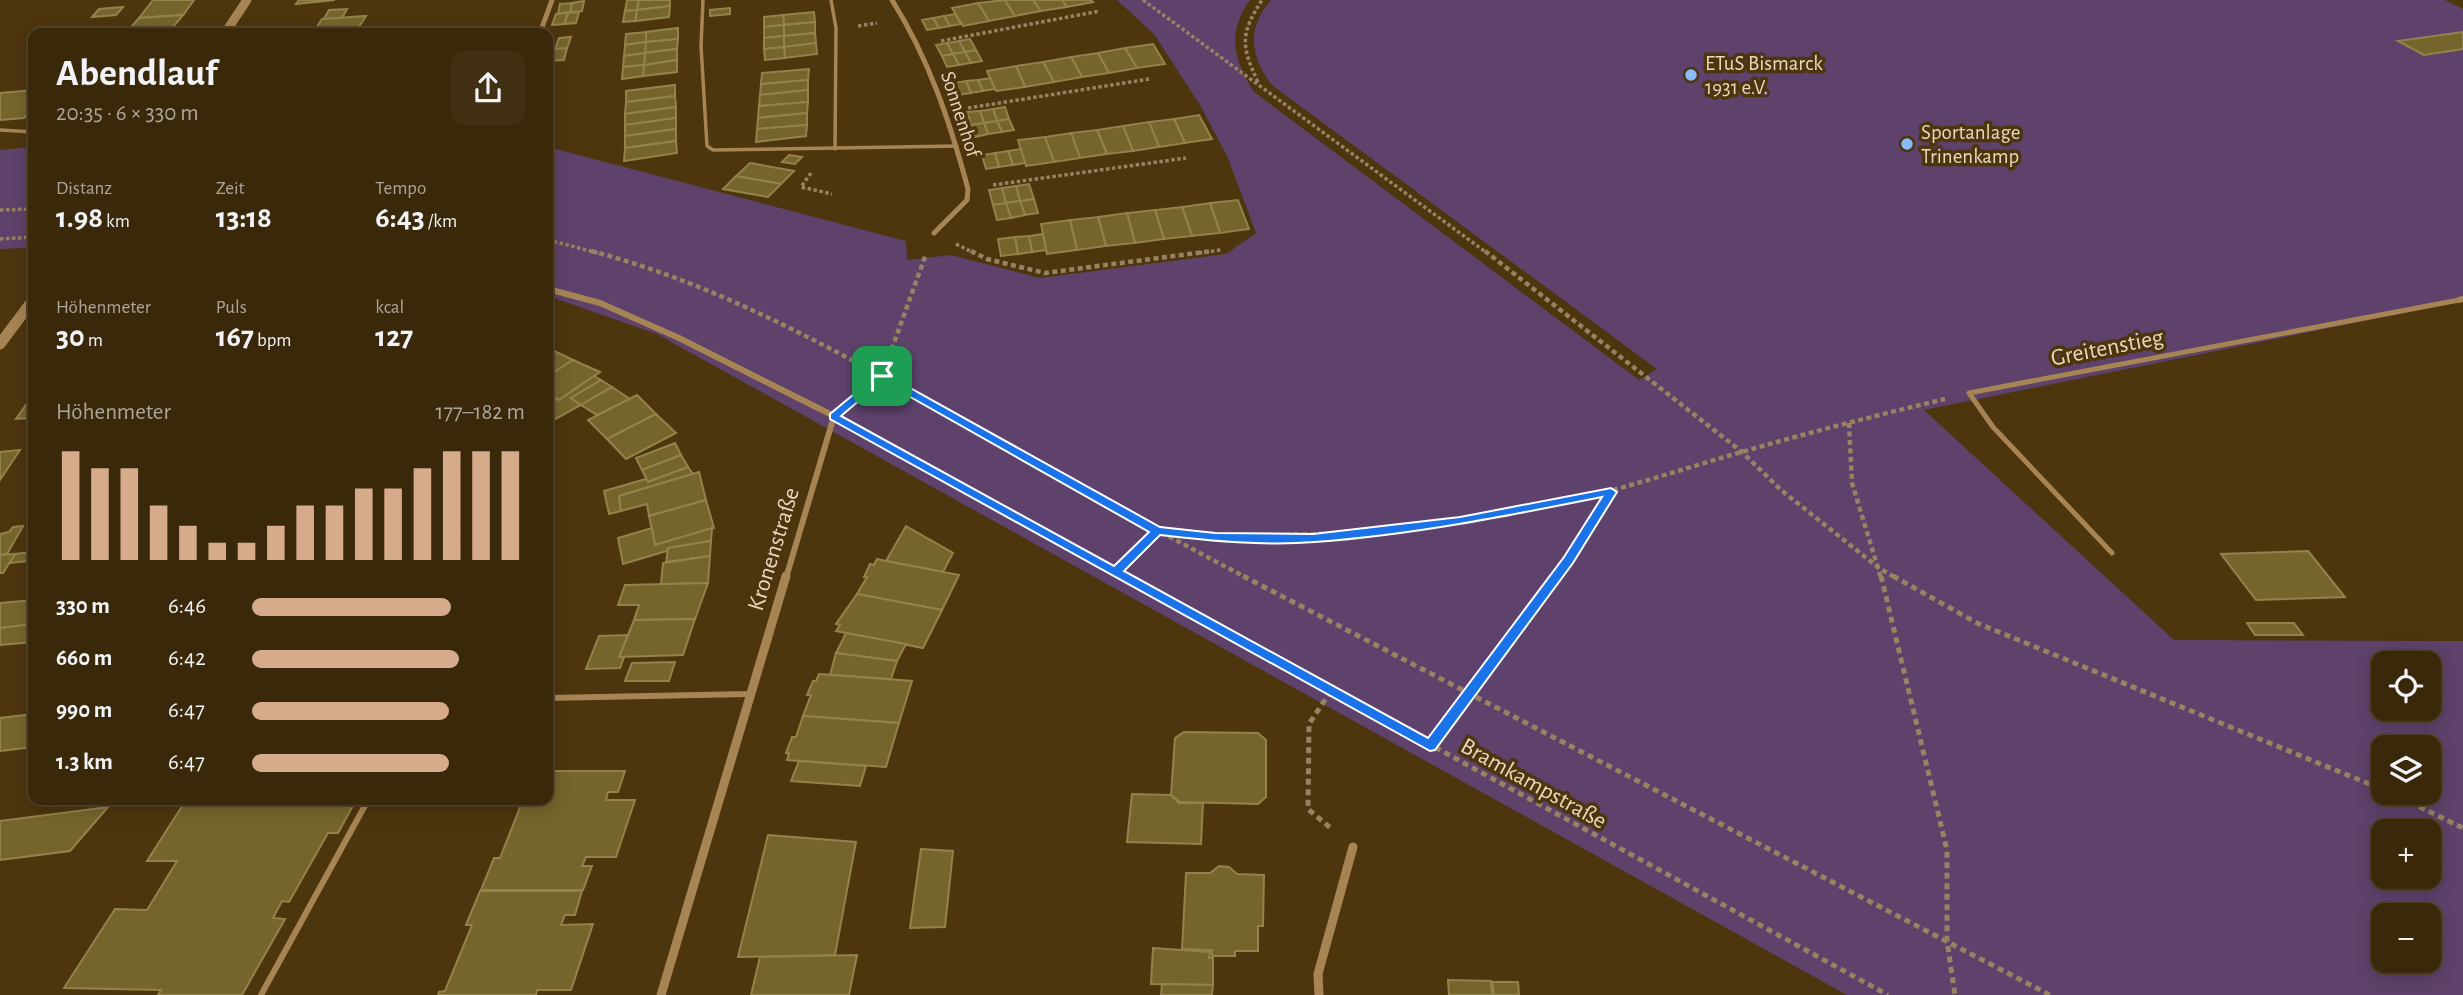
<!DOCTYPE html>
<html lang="de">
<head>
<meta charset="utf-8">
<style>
	:root { --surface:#3a280a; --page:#413013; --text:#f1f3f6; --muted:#aba69c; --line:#54442b; --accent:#d6ab8b }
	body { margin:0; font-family:"Alegreya Sans",sans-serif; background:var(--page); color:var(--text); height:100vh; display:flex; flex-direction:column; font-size:26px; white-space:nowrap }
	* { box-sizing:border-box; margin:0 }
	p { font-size:23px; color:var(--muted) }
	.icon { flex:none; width:38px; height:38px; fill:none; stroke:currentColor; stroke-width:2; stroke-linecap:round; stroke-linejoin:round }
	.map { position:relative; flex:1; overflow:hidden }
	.drawer { position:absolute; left:28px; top:28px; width:525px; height:777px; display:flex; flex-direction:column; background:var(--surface); border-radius:14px; box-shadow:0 4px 18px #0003,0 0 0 2px var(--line) }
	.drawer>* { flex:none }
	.controls { position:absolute; left:2371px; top:651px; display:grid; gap:14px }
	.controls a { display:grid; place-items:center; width:70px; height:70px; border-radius:14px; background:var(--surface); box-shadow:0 4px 18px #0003,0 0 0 2px var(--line); font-size:35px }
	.pin { position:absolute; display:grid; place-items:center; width:60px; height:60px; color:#fff; margin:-30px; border-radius:14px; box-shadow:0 4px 10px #0006 }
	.round { display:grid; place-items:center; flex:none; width:74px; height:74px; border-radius:14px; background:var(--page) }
	.summary { display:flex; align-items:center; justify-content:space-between; height:119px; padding:0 28px }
	h1 { font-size:38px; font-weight:700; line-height:52px }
	.stats { display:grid; grid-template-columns:repeat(3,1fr); gap:10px; height:119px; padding:7px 28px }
	.stats div { display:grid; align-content:center }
	.stats b { font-size:30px; font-weight:700 }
	.stats small { font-size:19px; font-weight:400 }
	.stats p { font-size:19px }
	.chart { height:196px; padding:14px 28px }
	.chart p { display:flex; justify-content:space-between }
	.chart svg { width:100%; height:126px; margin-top:7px; stroke:var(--accent); stroke-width:6 }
	ul { padding:0 28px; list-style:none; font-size:23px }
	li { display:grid; grid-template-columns:112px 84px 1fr; align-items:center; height:52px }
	li i { height:18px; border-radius:9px; background:var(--accent) }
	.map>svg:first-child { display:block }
	.green { fill:#5e426b; fill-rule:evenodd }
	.building { fill:#75652c; stroke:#93834a; stroke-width:2 }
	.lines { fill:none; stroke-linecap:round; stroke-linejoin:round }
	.path-far2 { stroke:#988261; stroke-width:3.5; stroke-dasharray:3.5 2.5; stroke-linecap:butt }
	.path-far1 { stroke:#988261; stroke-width:4.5; stroke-dasharray:5 3.5; stroke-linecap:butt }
	.path { stroke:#988261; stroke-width:5; stroke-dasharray:6 4.5; stroke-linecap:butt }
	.service-far2 { stroke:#a78453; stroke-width:3.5 }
	.service-far1 { stroke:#a78453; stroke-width:5 }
	.service { stroke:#a78453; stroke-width:6 }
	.minor-far2 { stroke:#a78453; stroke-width:5 }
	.minor-far1 { stroke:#a78453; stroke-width:6 }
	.minor { stroke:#a78453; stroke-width:9 }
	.tertiary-far1 { stroke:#a78453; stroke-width:9 }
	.tertiary { stroke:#a78453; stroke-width:11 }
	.route { fill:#1a73e8; stroke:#fff; stroke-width:2; fill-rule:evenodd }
	.poi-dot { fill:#87bbfb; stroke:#4d350e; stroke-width:2.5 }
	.labels { text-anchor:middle; stroke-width:7; stroke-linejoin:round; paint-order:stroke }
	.far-poi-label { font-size:21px; fill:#ebd7be; stroke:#4d350e; text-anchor:start }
	.far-street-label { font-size:21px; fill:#ebd7be; stroke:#4d350e }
	.street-label { font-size:24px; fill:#ebd7be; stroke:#4d350e }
</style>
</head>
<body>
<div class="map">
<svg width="2463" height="995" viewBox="0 0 2463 995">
	<rect width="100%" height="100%" fill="#4d350e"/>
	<!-- green -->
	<g class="green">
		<path d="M1117 0H1250C1226 33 1234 61 1254 92L1639 380 1657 369 1273 86C1250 58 1246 28 1271 0H2445L2463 9V301L1924 410 2174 640 2463 641V995H1847L657 334 548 296V147L906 241 907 260 951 255 1040 278 1226 254 1256 233 1228 158 1200 105 1154 34ZM2384 663H2429V709H2384ZM2384 747H2429V793H2384ZM2384 831H2429V877H2384ZM2384 915H2429V961H2384Z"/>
		<path d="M33 147V239L26 248 0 249V150Z"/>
	</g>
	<!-- building -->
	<g class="building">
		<path d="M153 0H194L183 15 139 18Z"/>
		<path d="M299 0H335L296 4Z"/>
		<path d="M627 0H639L637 10 625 11Z"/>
		<path d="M639 0H670V6L637 10Z"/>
		<path d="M1005 0 1015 16 989 21 978 3Z"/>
		<path d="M1005 0H1033L1041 11 1015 16Z"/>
		<path d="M1033 0H1062L1067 7 1041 11Z"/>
		<path d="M1062 0H1091L1093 2 1067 7Z"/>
		<path d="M584 1 582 11 570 12 572 3Z"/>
		<path d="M572 3 570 12 558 14 560 4Z"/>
		<path d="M978 3 989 21 963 26 952 8Z"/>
		<path d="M670 6 669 17 635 21 637 10Z"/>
		<path d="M123 7 116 15 92 17 99 9Z"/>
		<path d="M730 8V14L710 16V10Z"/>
		<path d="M347 9 342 18 324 19 329 10Z"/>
		<path d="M637 10 635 21 623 22 625 11Z"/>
		<path d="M579 12 576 23 564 24 568 13Z"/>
		<path d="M814 12 815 22 784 25 783 15Z"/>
		<path d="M568 13 564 24 552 25 556 14Z"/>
		<path d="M955 14 961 24 950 26 944 16Z"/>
		<path d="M183 15 168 33H126L139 18Z"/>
		<path d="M783 15 784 25 764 27V17Z"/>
		<path d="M366 16 355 33H313L322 19Z"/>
		<path d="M944 16 950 26 939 28 933 18Z"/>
		<path d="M933 18 939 28 927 30 922 20Z"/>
		<path d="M815 22V33L784 36V25Z"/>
		<path d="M784 25V36L764 38V27Z"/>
		<path d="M678 28V39L646 42V32Z"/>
		<path d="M646 32V42L625 45 626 34Z"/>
		<path d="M2463 32V49L2424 55 2398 41Z"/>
		<path d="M815 33 816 43 784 47V36Z"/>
		<path d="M784 36V47L764 49V38Z"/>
		<path d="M571 37 567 48 555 49 559 38Z"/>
		<path d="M678 39 677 49 645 53 646 42Z"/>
		<path d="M970 39 976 50 965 52 959 41Z"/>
		<path d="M959 41 965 52 953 54 947 43Z"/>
		<path d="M646 42 645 53 624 56 625 45Z"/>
		<path d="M816 43 817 54 785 58 784 47Z"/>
		<path d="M947 43 953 54 942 56 936 45Z"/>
		<path d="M1153 44 1165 64 1137 68 1125 48Z"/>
		<path d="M784 47 785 58 765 60 764 49Z"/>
		<path d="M567 48 564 60 551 61 555 49Z"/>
		<path d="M1125 48 1137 68 1109 73 1098 53Z"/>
		<path d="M677 49V60L644 65 645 53Z"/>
		<path d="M976 50 982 61 971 63 965 52Z"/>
		<path d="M965 52 971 63 959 65 953 54Z"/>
		<path d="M645 53 644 65 623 67 624 56Z"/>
		<path d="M1098 53 1109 73 1082 77 1071 57Z"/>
		<path d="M953 54 959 65 947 67 942 56Z"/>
		<path d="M1071 57 1082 77 1054 82 1043 62Z"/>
		<path d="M677 60V72L643 76 644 65Z"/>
		<path d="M1043 62 1054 82 1025 87 1016 66Z"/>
		<path d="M644 65 643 76 622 79 623 67Z"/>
		<path d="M1016 66 1025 87 996 91 987 71Z"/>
		<path d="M809 69 808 80 761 84 762 73Z"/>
		<path d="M990 78 995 89 983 91 978 80Z"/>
		<path d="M808 80V90L760 95 761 84Z"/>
		<path d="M978 80 983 91 971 93 966 81Z"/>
		<path d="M966 81 971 93 959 95 954 83Z"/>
		<path d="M675 85V96L626 102V91Z"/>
		<path d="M33 90V107L24 118 0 120V93Z"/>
		<path d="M808 90V102L759 106 760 95Z"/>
		<path d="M675 96 676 107 625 114 626 102Z"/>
		<path d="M808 102 807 113 758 118 759 106Z"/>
		<path d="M676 107V118L625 125V114Z"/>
		<path d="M1005 107 1009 119 997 121 993 109Z"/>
		<path d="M993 109 997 121 984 123 980 111Z"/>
		<path d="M980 111 984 123 971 125 967 112Z"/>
		<path d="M807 113V125L757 129 758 118Z"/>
		<path d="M1199 115 1212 139 1185 143 1174 119Z"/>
		<path d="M676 118V129L625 136V125Z"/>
		<path d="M1009 119 1014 130 1002 132 997 121Z"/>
		<path d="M1174 119 1185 143 1159 147 1149 122Z"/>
		<path d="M997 121 1002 132 988 134 984 123Z"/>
		<path d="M1149 122 1159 147 1133 151 1123 126Z"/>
		<path d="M984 123 988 134 975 137 971 125Z"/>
		<path d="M807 125 806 136 756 142 757 129Z"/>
		<path d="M1123 126 1133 151 1107 154 1097 130Z"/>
		<path d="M676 129V141L625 148V136Z"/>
		<path d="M1097 130 1107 154 1080 158 1071 133Z"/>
		<path d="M1071 133 1080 158 1054 162 1045 137Z"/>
		<path d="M1045 137 1054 162 1026 166 1018 140Z"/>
		<path d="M676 141 677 153 624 161 625 148Z"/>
		<path d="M1021 149 1025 163 1013 165 1008 151Z"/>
		<path d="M1008 151 1013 165 999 167 995 153Z"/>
		<path d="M995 153 999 167 986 169 982 155Z"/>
		<path d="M789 155 802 157 795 164 782 162Z"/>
		<path d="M750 163 794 171 781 184 736 176Z"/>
		<path d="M736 176 781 184 768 197 723 189Z"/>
		<path d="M1029 184 1034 199 1020 201 1016 186Z"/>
		<path d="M1016 186 1020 201 1006 203 1002 188Z"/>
		<path d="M1002 188 1006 203 993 205 989 190Z"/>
		<path d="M1034 199 1038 213 1025 215 1020 201Z"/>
		<path d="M1238 200 1249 229 1220 233 1210 203Z"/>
		<path d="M1020 201 1025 215 1011 218 1006 203Z"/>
		<path d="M1006 203 1011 218 997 220 993 205Z"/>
		<path d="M1210 203 1220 233 1192 236 1182 207Z"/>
		<path d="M1182 207 1192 236 1164 239 1155 210Z"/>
		<path d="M1155 210 1164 239 1135 243 1127 213Z"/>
		<path d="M1127 213 1135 243 1106 246 1098 217Z"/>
		<path d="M1098 217 1106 246 1077 250 1070 220Z"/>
		<path d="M1070 220 1077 250 1047 254 1041 224Z"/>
		<path d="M1043 234 1046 250 1032 252 1029 236Z"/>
		<path d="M1029 236 1032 252 1018 254 1015 237Z"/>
		<path d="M1015 237 1018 254 1001 256 998 239Z"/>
		<path d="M548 348 573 360 548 376Z"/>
		<path d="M573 360 600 372 559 400 548 394V376Z"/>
		<path d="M594 376 601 380 571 398 581 405 548 423V394L559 400Z"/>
		<path d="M601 380 612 387 581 405 571 398Z"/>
		<path d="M612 387 630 399 597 415 581 405Z"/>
		<path d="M33 395V418L16 419Z"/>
		<path d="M637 395 656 414 607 439 588 420Z"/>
		<path d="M656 414 676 433 626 459 607 439Z"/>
		<path d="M675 443 681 455 642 470 636 458Z"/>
		<path d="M20 450 0 480V452Z"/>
		<path d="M681 455 688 467 648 482 642 470Z"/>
		<path d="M688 467 693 474 619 496 621 511 609 514 604 491 646 479 648 482Z"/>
		<path d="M699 472 706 500 649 516 647 504 621 511 619 496Z"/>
		<path d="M706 500 714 528 655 545 649 516Z"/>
		<path d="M23 526 7 554 0 555V534L9 532 13 527Z"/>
		<path d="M906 526 953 553 943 572 886 561Z"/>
		<path d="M652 528 655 545 712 528 711 541 668 548 667 551 623 564 618 538Z"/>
		<path d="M711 541 710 556 666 562 668 548Z"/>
		<path d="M2308 551 2345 597 2256 600 2221 554Z"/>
		<path d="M33 552 29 561 9 563 15 554Z"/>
		<path d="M15 554 3 573H0V555Z"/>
		<path d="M710 556 708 583 661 584 663 563Z"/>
		<path d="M877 559 886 561 959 575 942 610 857 594 867 577H864L870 564 874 565Z"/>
		<path d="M708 583 695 619 634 620 639 605H618L625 585Z"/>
		<path d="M857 594 942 610 923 648 836 631 840 625 836 624Z"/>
		<path d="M33 600V624L0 628V603Z"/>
		<path d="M695 619 683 655 619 657 634 620Z"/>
		<path d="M2247 623H2294L2303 635H2255Z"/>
		<path d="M33 624V642L0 645V628Z"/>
		<path d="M846 633 906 644 897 661 836 653Z"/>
		<path d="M628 635 619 657H624L620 668 586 669 599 636Z"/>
		<path d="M836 653 897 661 891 679 830 675Z"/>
		<path d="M675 662 669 681H625L632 663Z"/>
		<path d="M819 674 912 681 899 723 803 716 811 695H807L813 681H816Z"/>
		<path d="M33 714V747L0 751V718Z"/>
		<path d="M803 716 899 723 886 767 787 760 789 753H786L792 737H796Z"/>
		<path d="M1184 732 1258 733 1266 740V797L1258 804 1180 802 1171 795 1175 738Z"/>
		<path d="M799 761 866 766 860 786 791 781Z"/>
		<path d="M548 771H625L618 792H608L606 800H635L616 857H586L582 866H592L583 890H481L494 858H500L523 800H518H548Z"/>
		<path d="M1132 794 1171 795 1179 803H1203L1201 844 1127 842Z"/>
		<path d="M186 800H356L338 833H328L289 902 282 901 273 918 285 919 242 995H158L161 990 64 988 115 909 147 910 177 861H147Z"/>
		<path d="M108 807 70 851 0 860V821Z"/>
		<path d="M768 835 856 842 835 955 738 957Z"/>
		<path d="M921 849 953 851 945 927 910 928Z"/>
		<path d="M1219 866 1229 867 1237 874 1264 875 1263 926H1258V951H1235V956H1212V950L1182 949 1186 873H1210Z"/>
		<path d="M480 891H582L575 915H565L561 925 593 924 571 990H537L536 995H438L439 992 445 991 472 925H466Z"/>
		<path d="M1153 948 1210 952 1209 958H1213V985L1151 984Z"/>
		<path d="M857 955 849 995H751L760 957Z"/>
		<path d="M1448 980 1491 981 1492 995H1449Z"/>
		<path d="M1492 982H1518L1519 995H1494Z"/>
		<path d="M1162 984 1213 985 1212 995H1161Z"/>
	</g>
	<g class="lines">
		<!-- path-far2 -->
		<g class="path-far2">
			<path d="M1143 0 1487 253"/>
			<path d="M858 26 877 23"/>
			<path d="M941 41 1100 11"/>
			<path d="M1258 82C1241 46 1240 34 1262 0"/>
			<path d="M968 108 1149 79"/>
			<path d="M811 173 801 187 832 194"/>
			<path d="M993 185 1186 158"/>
			<path d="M0 210 33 209"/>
			<path d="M0 239 33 237"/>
			<path d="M548 240 598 253"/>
			<path d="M956 244 974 253"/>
			<path d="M1199 253 1221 250"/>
		</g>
		<!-- path-far1 -->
		<g class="path-far1">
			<path d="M591 251C718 284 835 350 948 413 1047 469 1146 525 1247 578"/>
			<path d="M971 251 987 259 1045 273 1212 251"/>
			<path d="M1485 251 1742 452 1781 490 1879 568 1896 578"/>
			<path d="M852 402 882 376 926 254"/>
			<path d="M1849 423 1852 483 1881 578"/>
			<path d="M855 428 1125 578"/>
			<path d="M1115 572 1157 531C1292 541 1424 532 1557 504 1621 490 1682 469 1745 451 1811 432 1878 415 1945 399"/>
			<path d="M1556 578 1611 492"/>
		</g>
		<!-- path -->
		<g class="path">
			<path d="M1122 576 1888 995"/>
			<path d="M1243 576 2050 995"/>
			<path d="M1881 576 1947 850V941L1955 995"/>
			<path d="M1893 576 1977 623 2384 790"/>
			<path d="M1331 691 1309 724 1308 809 1333 830"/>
			<path d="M1430 746 1557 576"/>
			<path d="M2391 793 2463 828"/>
		</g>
		<!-- service-far2 -->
		<g class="service-far2">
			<path d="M703 0 701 46 707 146 713 150 957 146"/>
			<path d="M831 0 836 28 835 149"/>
			<path d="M0 130 33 132"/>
		</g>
		<!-- service-far1 -->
		<path class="service-far1" d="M2112 553 1993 427 1969 393 2459 300"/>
		<!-- service -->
		<g class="service">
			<path d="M548 698 749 694"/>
			<path d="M261 995 368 800"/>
		</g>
		<!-- minor-far2 -->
		<g class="minor-far2">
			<path d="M892 0C929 59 950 122 968 189L967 200 934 233"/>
			<path d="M540 33 552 0"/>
		</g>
		<!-- minor-far1 -->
		<g class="minor-far1">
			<path d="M548 289 600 303 679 338 834 416 786 578"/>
			<path d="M2459 300 2463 299"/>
		</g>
		<!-- minor -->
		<g class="minor">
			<path d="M661 995 786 576"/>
			<path d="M1319 995 1318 974 1353 847"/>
		</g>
		<!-- tertiary-far1 -->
		<path class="tertiary-far1" d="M225 33 247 0"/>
		<!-- tertiary -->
		<path class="tertiary" d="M0 344 33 300"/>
	</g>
	<!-- route -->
	<path class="route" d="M878 374H885L1160 527 1215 533 1313 534 1460 517 1611 488 1617 492 1573 563 1435 750 1430 751 830 419V414ZM882 381 1149 532 1114 566 841 416ZM1602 497 1564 557 1428 738 1124 571 1160 535C1211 541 1264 546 1315 542 1412 535 1507 516 1602 497Z"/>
	<!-- markers -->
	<g class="poi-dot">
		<circle cx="1691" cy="75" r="7"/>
		<circle cx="1907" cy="144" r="7"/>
	</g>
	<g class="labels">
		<!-- far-poi labels -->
		<g class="far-poi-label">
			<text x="1705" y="70">ETuS Bismarck<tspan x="1705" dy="24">1931 e.V.</tspan></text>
			<text x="1921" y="139">Sportanlage<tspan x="1921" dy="24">Trinenkamp</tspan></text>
		</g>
		<!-- far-street labels -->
		<g class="far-street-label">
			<text transform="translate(961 114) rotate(72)" y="7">Sonnenhof</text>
		</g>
		<!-- street labels -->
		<g class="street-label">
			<text transform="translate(2107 347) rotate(-11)" y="8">Greitenstieg</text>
			<text transform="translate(773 549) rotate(-73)" y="8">Kronenstraße</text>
			<text transform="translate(1534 783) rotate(29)" y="8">Bramkampstraße</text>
		</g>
	</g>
</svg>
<div class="controls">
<a><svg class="icon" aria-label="locate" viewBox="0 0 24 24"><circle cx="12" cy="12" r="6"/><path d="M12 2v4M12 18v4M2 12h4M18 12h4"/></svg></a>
<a><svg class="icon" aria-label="layers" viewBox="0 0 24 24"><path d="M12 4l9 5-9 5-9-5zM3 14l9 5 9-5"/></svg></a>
<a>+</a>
<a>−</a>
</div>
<div class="pin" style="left:882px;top:376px;background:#1e9e55"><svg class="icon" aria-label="arrive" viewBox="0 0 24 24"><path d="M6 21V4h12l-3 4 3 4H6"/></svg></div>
<section class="drawer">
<div class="summary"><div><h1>Abendlauf</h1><p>20:35 · 6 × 330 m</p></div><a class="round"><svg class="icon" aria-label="share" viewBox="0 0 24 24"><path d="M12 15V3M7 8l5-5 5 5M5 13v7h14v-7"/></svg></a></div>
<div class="stats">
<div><p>Distanz</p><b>1.98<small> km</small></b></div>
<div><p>Zeit</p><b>13:18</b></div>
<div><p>Tempo</p><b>6:43<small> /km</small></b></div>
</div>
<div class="stats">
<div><p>Höhenmeter</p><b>30<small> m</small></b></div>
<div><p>Puls</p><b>167<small> bpm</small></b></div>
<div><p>kcal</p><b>127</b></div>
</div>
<div class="chart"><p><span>Höhenmeter</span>177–182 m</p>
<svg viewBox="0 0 160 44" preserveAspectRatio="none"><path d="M5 44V6M15 44V12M25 44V12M35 44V25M45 44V32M55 44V38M65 44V38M75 44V32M85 44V25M95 44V25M105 44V19M115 44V19M125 44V12M135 44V6M145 44V6M155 44V6"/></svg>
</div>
<ul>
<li><b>330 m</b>6:46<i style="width:73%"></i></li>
<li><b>660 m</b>6:42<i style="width:76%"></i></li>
<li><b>990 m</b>6:47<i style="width:72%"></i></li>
<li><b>1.3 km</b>6:47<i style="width:72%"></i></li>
</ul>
</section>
</div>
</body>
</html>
